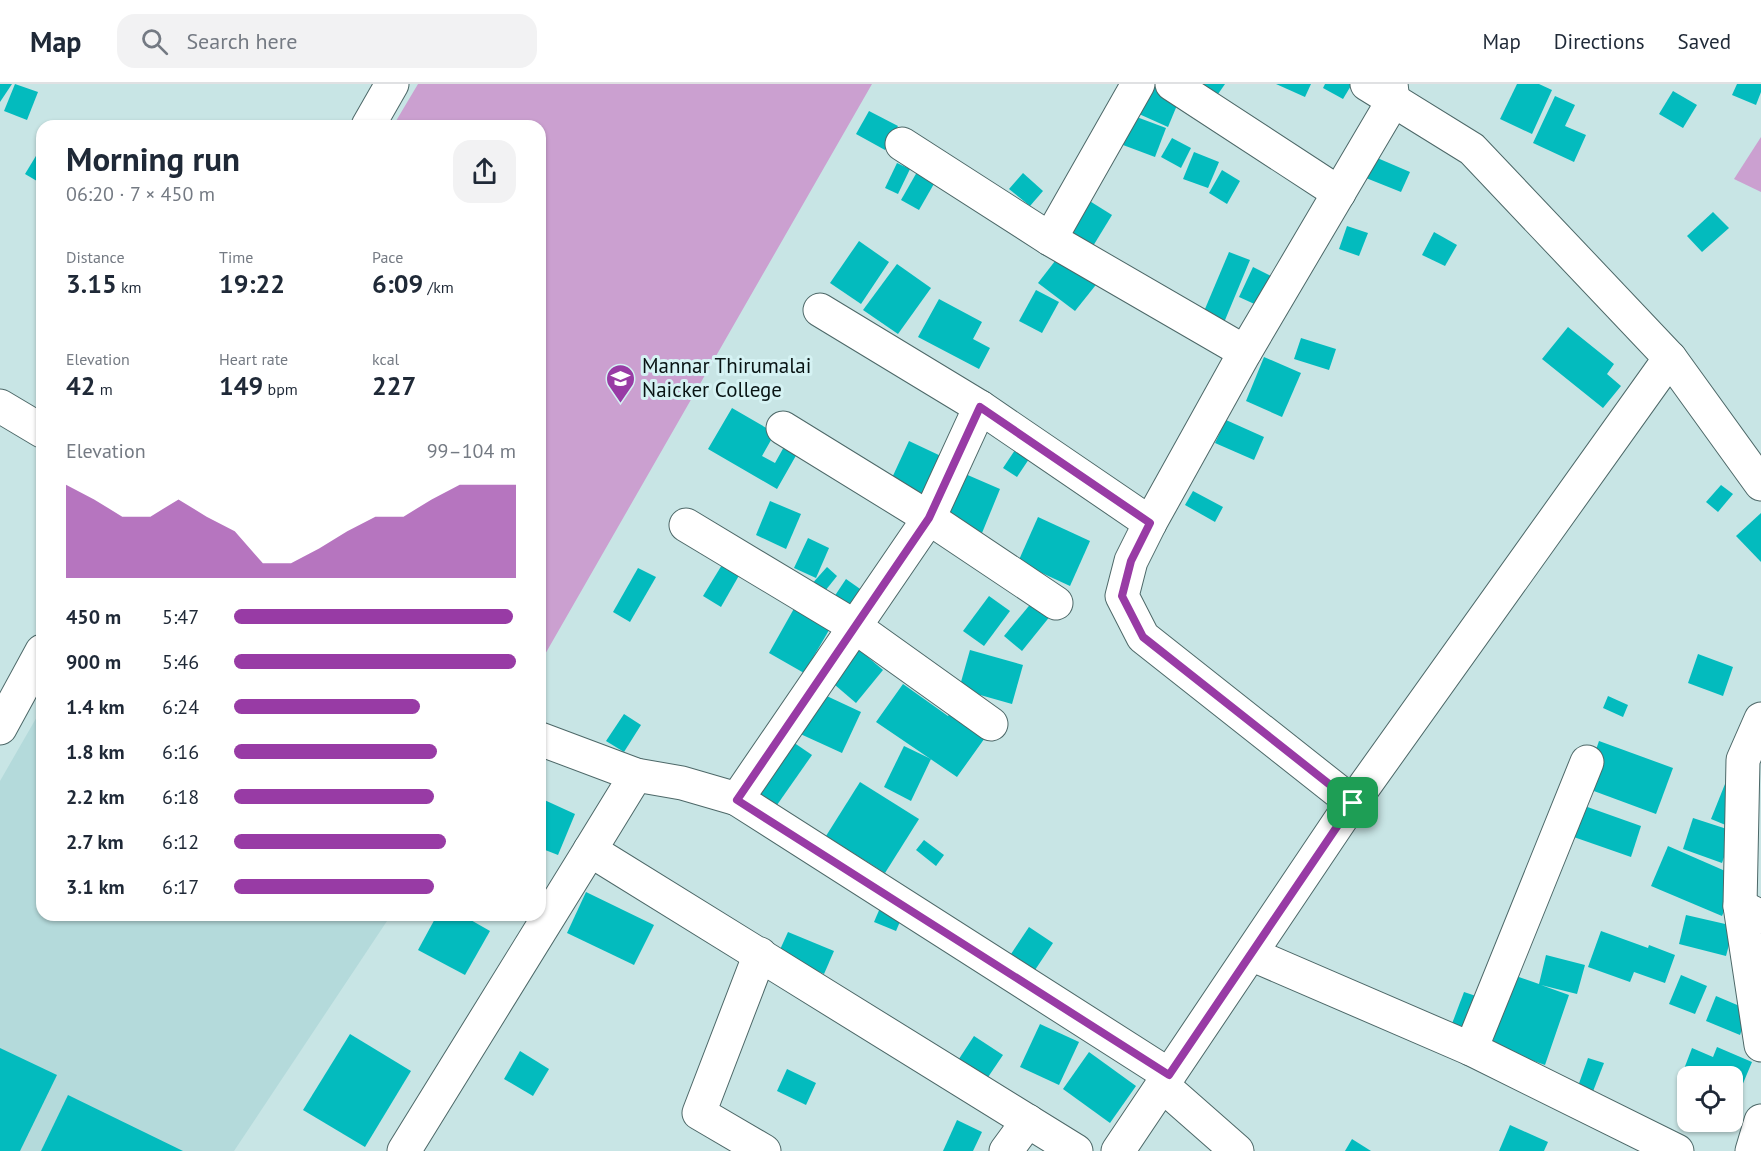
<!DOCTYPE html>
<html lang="en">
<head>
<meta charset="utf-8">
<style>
	:root { --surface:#fff; --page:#f2f2f3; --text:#1f2937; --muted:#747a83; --line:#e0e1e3; --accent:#983ba5 }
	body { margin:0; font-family:"PT Sans",sans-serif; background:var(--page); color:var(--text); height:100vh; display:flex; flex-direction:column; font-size:22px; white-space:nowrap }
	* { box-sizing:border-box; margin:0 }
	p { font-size:20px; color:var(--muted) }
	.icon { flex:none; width:33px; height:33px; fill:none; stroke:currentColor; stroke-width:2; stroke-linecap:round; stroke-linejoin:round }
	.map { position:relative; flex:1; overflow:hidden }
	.side { position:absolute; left:36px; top:36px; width:510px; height:801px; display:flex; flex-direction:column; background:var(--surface); border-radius:18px; box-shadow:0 2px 4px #0004 }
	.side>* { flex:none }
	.buttons { position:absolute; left:1677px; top:982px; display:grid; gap:12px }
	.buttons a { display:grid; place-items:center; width:66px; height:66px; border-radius:12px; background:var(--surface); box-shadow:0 2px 4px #0004; font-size:30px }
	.pin { position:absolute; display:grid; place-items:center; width:51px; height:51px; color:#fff; margin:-26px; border-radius:12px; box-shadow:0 3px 9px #0006 }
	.round { display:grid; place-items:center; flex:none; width:63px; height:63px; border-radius:18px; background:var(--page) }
	.head { display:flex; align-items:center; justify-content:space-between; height:102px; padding:0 30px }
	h1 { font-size:33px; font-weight:700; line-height:45px }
	.metrics { display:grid; grid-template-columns:repeat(3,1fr); gap:9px; height:102px; padding:6px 30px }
	.metrics div { display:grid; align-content:center }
	.metrics b { font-size:26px; font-weight:700 }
	.metrics small { font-size:16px; font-weight:400 }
	.metrics p { font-size:16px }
	.chart { height:168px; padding:12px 30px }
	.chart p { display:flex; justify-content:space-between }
	.chart svg { width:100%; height:108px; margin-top:6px; fill:var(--accent); opacity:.7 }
	ul { padding:0 30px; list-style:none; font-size:20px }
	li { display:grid; grid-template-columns:96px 72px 1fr; align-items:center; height:45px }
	li i { height:15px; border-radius:8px; background:var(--accent) }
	header { display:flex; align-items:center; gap:36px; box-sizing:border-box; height:84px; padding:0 30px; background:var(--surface); border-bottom:2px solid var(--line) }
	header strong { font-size:28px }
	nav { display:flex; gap:33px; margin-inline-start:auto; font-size:21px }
	.search { width:420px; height:54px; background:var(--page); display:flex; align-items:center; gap:15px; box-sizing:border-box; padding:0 21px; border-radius:18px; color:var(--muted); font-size:22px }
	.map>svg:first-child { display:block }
	.built { fill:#b4dadb }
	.green { fill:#cba0d0 }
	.building { fill:#03bbbe }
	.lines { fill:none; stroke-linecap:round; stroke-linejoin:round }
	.minor-casing { stroke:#4d6868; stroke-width:35 }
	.major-casing { stroke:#4d6868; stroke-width:35 }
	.minor { stroke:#fff; stroke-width:33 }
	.major { stroke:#fff; stroke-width:33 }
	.route-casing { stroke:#fff; stroke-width:12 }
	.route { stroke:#983ba5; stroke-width:8 }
	.labels { text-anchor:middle; stroke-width:6; stroke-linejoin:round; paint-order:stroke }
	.poi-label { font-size:21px; fill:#091414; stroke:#d5f2f3; text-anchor:start }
</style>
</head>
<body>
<header>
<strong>Map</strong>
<div class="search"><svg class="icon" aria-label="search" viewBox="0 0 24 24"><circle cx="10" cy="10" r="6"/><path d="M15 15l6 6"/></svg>Search here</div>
<nav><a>Map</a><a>Directions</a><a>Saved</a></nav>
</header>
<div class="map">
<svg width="1761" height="1067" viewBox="0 0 1761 1067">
	<rect width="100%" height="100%" fill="#c8e5e5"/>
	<!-- built -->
	<path class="built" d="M42 624V831H391L234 1067H0V697Z"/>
	<!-- green -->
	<g class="green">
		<path d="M418 0H872L540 579V42H393Z"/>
		<path d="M1761 53V108L1734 95Z"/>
	</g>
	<!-- building -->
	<g class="building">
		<path d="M0 0H12L0 18Z"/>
		<path d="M15 0 38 8 27 36 4 27Z"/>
		<path d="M1197 0H1225L1216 13Z"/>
		<path d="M1276 0H1311L1305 13Z"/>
		<path d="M1325 0H1352L1343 15 1323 4Z"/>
		<path d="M1517 0H1539L1552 6 1532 50 1500 35Z"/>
		<path d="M1737 0H1761V8L1756 21 1732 11Z"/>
		<path d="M1152 2 1180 14 1168 43 1139 30Z"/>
		<path d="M1673 7 1697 21 1683 44 1659 30Z"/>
		<path d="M1555 12 1575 21 1565 42 1586 51 1574 78 1533 59Z"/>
		<path d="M869 27 898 42 885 66 856 50Z"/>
		<path d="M1134 32 1166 44 1155 73 1123 61Z"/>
		<path d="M1172 54 1191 64 1181 84 1161 73Z"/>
		<path d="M42 62V100L25 90Z"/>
		<path d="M1194 68 1219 78 1208 104 1183 95Z"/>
		<path d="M1375 73 1410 88 1401 108 1366 94Z"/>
		<path d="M897 79 910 85 898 110 885 104Z"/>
		<path d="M921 81 939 91 919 126 901 116Z"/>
		<path d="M1222 86 1240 97 1227 120 1209 109Z"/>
		<path d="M1023 89 1043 107 1030 122 1009 105Z"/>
		<path d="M1088 116 1112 131 1090 167 1066 152Z"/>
		<path d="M1713 128 1729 144 1702 168 1687 152Z"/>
		<path d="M1347 142 1368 149 1359 172 1339 165Z"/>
		<path d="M1434 148 1457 161 1445 182 1422 171Z"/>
		<path d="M859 157 889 178 861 220 830 199Z"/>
		<path d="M1062 168 1099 197 1075 227 1038 199Z"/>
		<path d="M1229 168 1250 176 1223 241 1202 232Z"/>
		<path d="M897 180 931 204 898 250 863 226Z"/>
		<path d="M1253 183 1275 194 1261 223 1239 213Z"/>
		<path d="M1036 206 1059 218 1042 249 1019 237Z"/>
		<path d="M939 215 982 238 973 255 990 264 979 285 918 253Z"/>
		<path d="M1568 243 1614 280 1607 290 1621 302 1603 324 1542 275Z"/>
		<path d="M1301 254 1336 265 1329 286 1294 275Z"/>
		<path d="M1264 273 1301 289 1282 333 1246 317Z"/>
		<path d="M732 324 775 349 762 372 775 379 785 361 798 368 777 405 708 365Z"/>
		<path d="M1226 336 1264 353 1254 376 1215 359Z"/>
		<path d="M909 357 943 373 925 412 891 396Z"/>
		<path d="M1021 357 1035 366 1017 393 1003 384Z"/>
		<path d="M963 389 1000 405 982 449 944 434Z"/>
		<path d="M1721 401 1733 410 1718 428 1706 418Z"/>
		<path d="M1193 407 1223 423 1215 438 1185 421Z"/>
		<path d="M770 417 801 430 786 465 756 451Z"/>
		<path d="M1761 429V478L1736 452Z"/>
		<path d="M1038 433 1090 457 1070 502 1018 478Z"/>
		<path d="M808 454 829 464 816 494 794 484Z"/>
		<path d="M728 471 745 481 721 523 703 512Z"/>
		<path d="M827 483 837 492 821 512 810 502Z"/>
		<path d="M638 484 656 493 630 538 613 528Z"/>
		<path d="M846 495 863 507 849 528 832 516Z"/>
		<path d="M989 512 1010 527 984 562 963 547Z"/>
		<path d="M1033 517 1051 531 1022 567 1004 552Z"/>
		<path d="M796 521 832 541 804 589 769 569Z"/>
		<path d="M856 563 883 586 856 619 828 595Z"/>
		<path d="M970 566 1023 581 1012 620 959 605Z"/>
		<path d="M1698 570 1733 583 1723 612 1688 599Z"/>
		<path d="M903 600 948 632 952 627 987 651 957 693 876 638Z"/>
		<path d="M816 607 861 628 842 669 796 648Z"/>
		<path d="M1608 612 1628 621 1623 633 1603 624Z"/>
		<path d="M624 630 641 641 624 668 606 657Z"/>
		<path d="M790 656 812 671 777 721 755 706Z"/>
		<path d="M1599 657 1673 684 1656 730 1583 703Z"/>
		<path d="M904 662 931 675 911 717 884 703Z"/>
		<path d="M860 698 919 735 885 789 826 752Z"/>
		<path d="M1725 700 1742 707 1728 742 1711 735Z"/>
		<path d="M540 714 575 730 558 771 540 764Z"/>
		<path d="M1579 720 1641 742 1631 773 1568 751Z"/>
		<path d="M1693 734 1733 747 1722 779 1683 765Z"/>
		<path d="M924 756 944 771 936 782 916 766Z"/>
		<path d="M1668 762 1739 793 1722 832 1651 802Z"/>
		<path d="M586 808 654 841 634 881 567 849Z"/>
		<path d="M883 817 905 826 896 847 874 838Z"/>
		<path d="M437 831H462L490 847 465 891 418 866Z"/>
		<path d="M1686 831 1734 842 1726 872 1679 860Z"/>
		<path d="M1029 843 1053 859 1035 886 1011 870Z"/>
		<path d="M1601 847 1648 864 1649 861 1675 871 1665 899 1634 888 1630 898 1588 883Z"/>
		<path d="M788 848 834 867 824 890 778 870Z"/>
		<path d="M1546 871 1585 881 1577 910 1541 901 1569 911 1545 981 1491 962 1516 892 1539 900Z"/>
		<path d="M1681 891 1707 902 1695 930 1669 920Z"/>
		<path d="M1464 908 1482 914 1469 952 1450 945Z"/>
		<path d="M1716 912 1749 926 1740 951 1706 937Z"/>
		<path d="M1040 940 1079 958 1059 1001 1020 983Z"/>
		<path d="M350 950 411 987 365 1063 303 1026Z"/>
		<path d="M974 952 1003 971 980 1005 951 987Z"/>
		<path d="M1717 963 1752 978 1739 1009 1732 1006V993H1702L1684 985 1692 964 1713 973Z"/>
		<path d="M0 964 57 991 20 1067H0Z"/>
		<path d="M520 967 549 985 533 1012 504 995Z"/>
		<path d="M1089 968 1136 1002 1110 1039 1063 1005Z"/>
		<path d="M1588 974 1604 979 1592 1010 1577 1005Z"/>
		<path d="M787 985 816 999 806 1021 777 1007Z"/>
		<path d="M68 1011 183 1067H41Z"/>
		<path d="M957 1036 982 1048 973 1067H943Z"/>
		<path d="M1510 1041 1548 1058 1544 1067H1499Z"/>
		<path d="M1352 1055 1371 1067H1345Z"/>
	</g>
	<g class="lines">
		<defs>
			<g id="minor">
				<path d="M1172 0 1339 109"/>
				<path d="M368 42 392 0"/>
				<path d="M902 60 1050 155 1245 268"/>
				<path d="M1050 155 1138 0"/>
				<path d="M820 226 980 323 1150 439 1245 268 1393 17 1391 0"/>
				<path d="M1670 274 1761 400"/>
				<path d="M980 323 929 434 737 715 1169 991"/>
				<path d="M783 344 929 434 1056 519"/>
				<path d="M1150 439 1131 477 1122 512 1143 553 1353 719"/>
				<path d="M686 441 854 542 991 640"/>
				<path d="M540 655 636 691 682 699 737 715"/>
				<path d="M590 766 636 691"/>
				<path d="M1740 822 1743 676 1761 635"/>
				<path d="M1761 833 1740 822 1761 961"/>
				<path d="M760 870 699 1029 764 1067"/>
				<path d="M1251 870 1471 965 1677 1067"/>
				<path d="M1471 965 1587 678"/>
				<path d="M1162 1001 1237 1067"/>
				<path d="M404 1067 590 766 1076 1067"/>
				<path d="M1006 1067 1028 1037"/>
				<path d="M1118 1067 1343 732 1670 274 1472 65 1367 0"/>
				<path d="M1752 1067 1761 1037"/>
			</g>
			<g id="major">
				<path d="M0 322 42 347"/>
				<path d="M0 644 42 567"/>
			</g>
		</defs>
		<!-- minor casing -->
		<use href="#minor" class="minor-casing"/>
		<!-- major casing -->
		<use href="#major" class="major-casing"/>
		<!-- minor -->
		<use href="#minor" class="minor"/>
		<!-- major -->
		<use href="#major" class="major"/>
	</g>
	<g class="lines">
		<defs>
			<path id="route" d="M980 323 1150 439 1131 477 1122 512 1143 553 1353 719 1169 991 737 716 929 434Z"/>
		</defs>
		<!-- route casing -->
		<use href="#route" class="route-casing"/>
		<!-- route -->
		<use href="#route" class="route"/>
	</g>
	<!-- icons -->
	<defs>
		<symbol id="university-pin" viewBox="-11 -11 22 30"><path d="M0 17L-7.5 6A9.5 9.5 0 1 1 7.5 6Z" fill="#983ba5" stroke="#d5f2f3"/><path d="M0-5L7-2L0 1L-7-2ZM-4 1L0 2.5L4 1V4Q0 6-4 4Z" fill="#fff"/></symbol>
	</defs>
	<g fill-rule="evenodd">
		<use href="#university-pin" x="604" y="278" width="33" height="45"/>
	</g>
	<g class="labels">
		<!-- poi labels -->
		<g class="poi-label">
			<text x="642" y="289">Mannar Thirumalai<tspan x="642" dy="24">Naicker College</tspan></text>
		</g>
	</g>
</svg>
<div class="buttons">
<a><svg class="icon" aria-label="locate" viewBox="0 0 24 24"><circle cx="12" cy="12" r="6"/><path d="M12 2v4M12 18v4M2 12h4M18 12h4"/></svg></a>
</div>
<div class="pin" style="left:1353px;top:719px;background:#1e9e55"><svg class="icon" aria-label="arrive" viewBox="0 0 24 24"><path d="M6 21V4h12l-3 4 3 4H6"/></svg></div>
<section class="side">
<div class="head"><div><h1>Morning run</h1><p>06:20 · 7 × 450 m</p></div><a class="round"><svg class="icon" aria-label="share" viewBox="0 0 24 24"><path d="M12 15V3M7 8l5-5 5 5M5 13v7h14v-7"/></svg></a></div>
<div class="metrics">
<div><p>Distance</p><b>3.15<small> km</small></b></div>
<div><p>Time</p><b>19:22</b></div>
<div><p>Pace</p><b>6:09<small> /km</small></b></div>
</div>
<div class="metrics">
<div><p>Elevation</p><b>42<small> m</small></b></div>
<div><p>Heart rate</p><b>149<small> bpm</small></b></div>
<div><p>kcal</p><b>227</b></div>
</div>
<div class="chart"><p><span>Elevation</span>99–104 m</p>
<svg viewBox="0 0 160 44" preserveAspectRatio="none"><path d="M0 44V6L10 12L20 19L30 19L40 12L50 19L60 25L70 38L80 38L90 32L100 25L110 19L120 19L130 12L140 6L150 6L160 6V44z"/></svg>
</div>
<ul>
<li><b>450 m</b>5:47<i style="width:99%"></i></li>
<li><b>900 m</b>5:46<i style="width:100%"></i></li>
<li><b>1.4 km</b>6:24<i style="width:66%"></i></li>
<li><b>1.8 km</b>6:16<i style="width:72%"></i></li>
<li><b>2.2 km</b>6:18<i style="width:71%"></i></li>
<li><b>2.7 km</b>6:12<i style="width:75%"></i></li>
<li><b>3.1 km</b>6:17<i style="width:71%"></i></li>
</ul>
</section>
</div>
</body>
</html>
